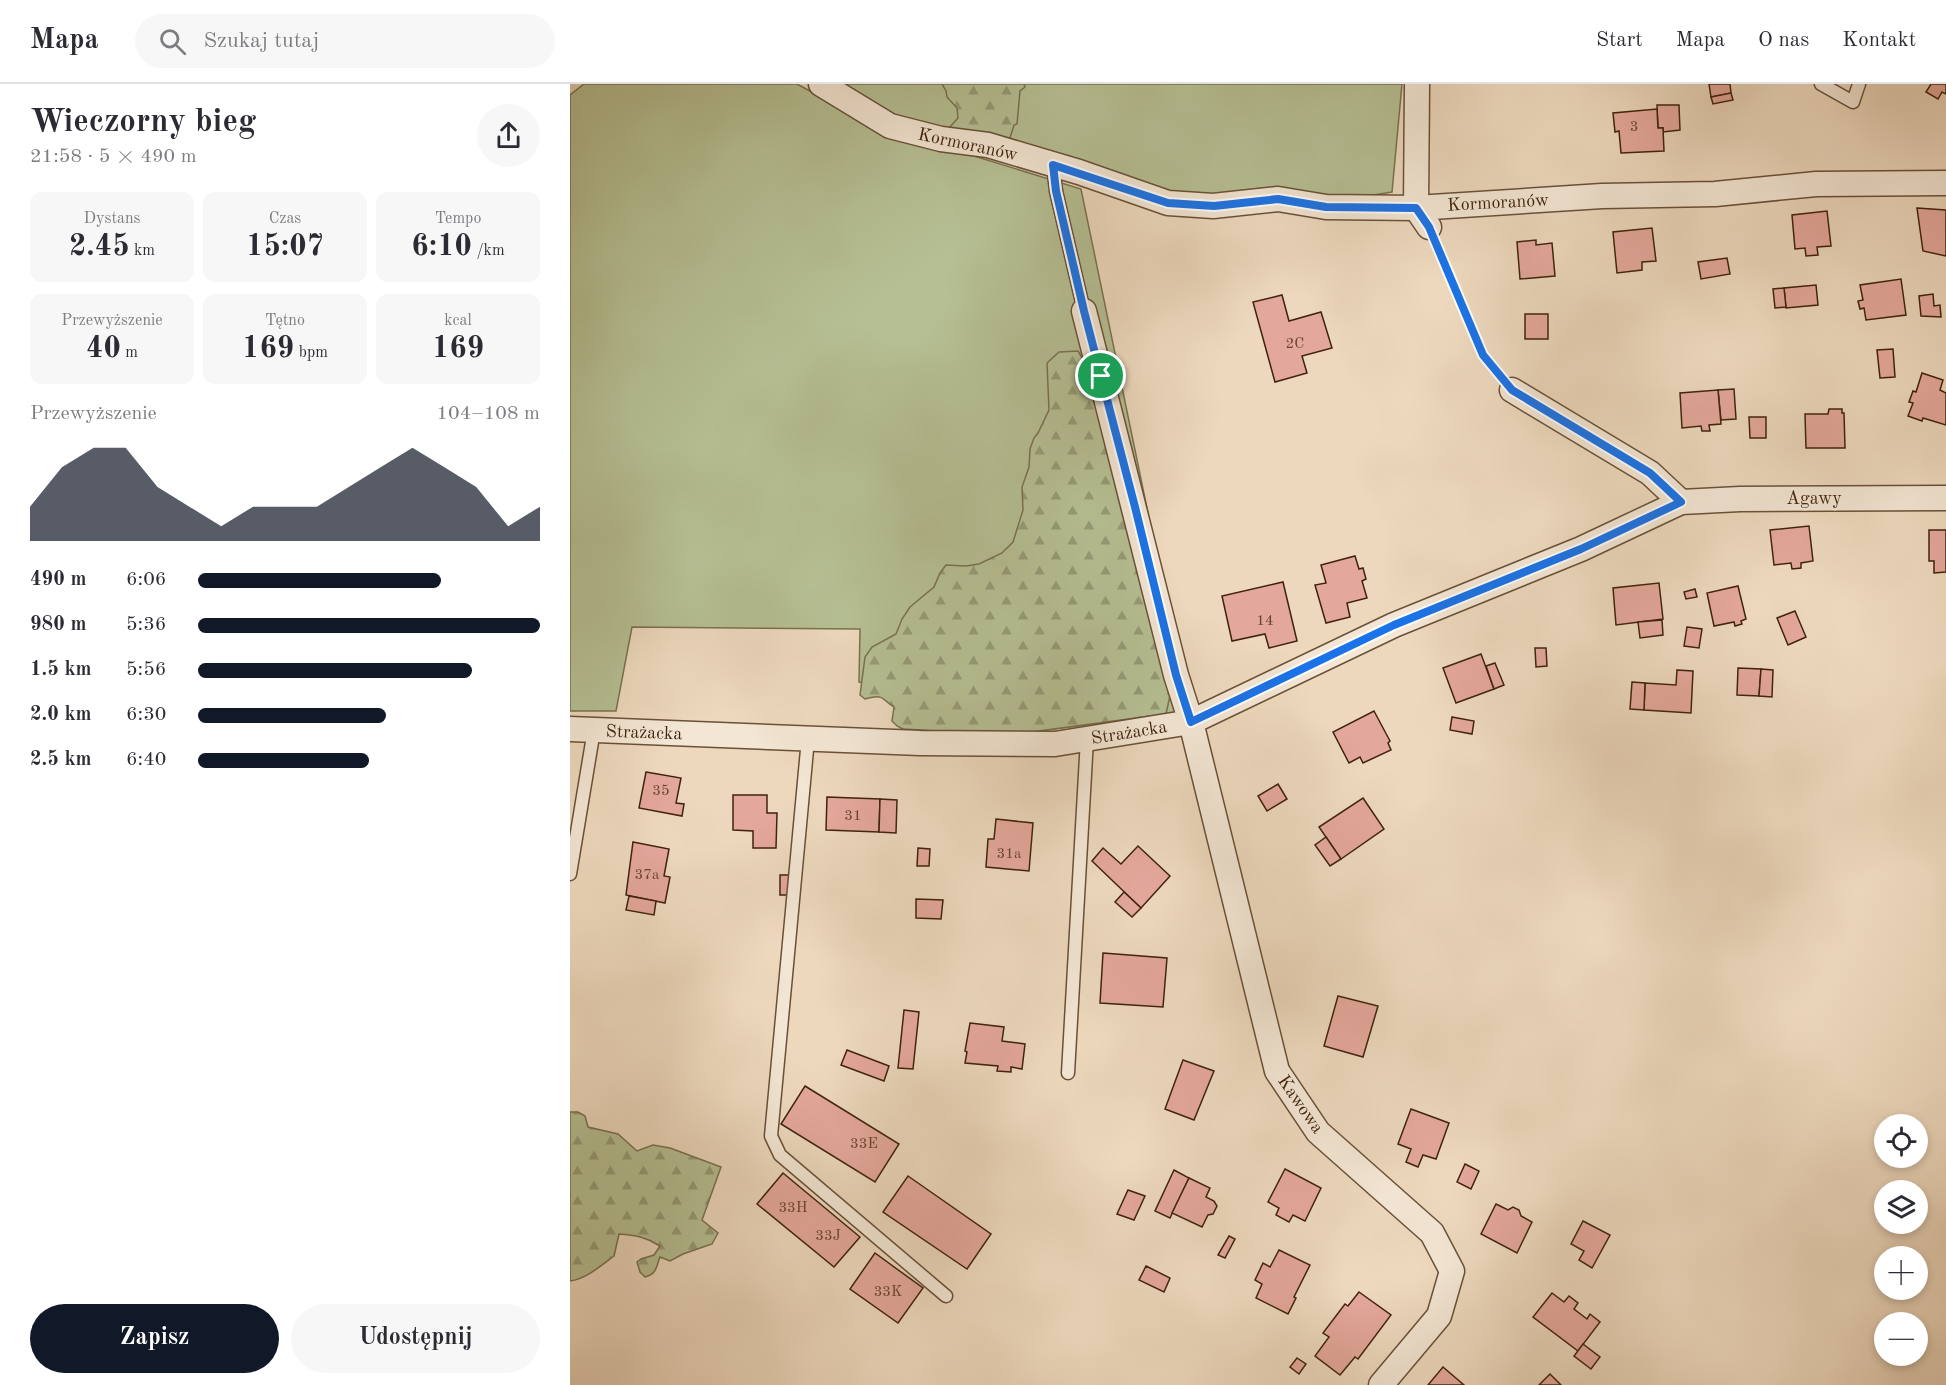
<!DOCTYPE html>
<html lang="pl">
<head>
<meta charset="utf-8">
<style>
	:root { --surface:#fff; --page:#f7f7f7; --text:#2b2b33; --muted:#7c7c81; --line:#e1e1e2; --accent:#111827 }
	body { margin:0; font-family:"Old Standard TT",serif; background:var(--page); color:var(--text); height:100vh; display:flex; flex-direction:column; font-size:22px; white-space:nowrap }
	* { box-sizing:border-box; margin:0 }
	p { font-size:20px; color:var(--muted) }
	.icon { flex:none; width:33px; height:33px; fill:none; stroke:currentColor; stroke-width:2; stroke-linecap:round; stroke-linejoin:round }
	.map { position:relative; flex:1; overflow:hidden }
	.drawer { display:flex; flex-direction:column; background:var(--surface); width:570px }
	.drawer>* { flex:none }
	.tools { position:absolute; left:1304px; top:1030px; display:grid; gap:12px }
	.tools a { display:grid; place-items:center; width:54px; height:54px; border-radius:50%; background:var(--surface); box-shadow:0 3px 9px #0003; font-size:30px }
	.pin { position:absolute; display:grid; place-items:center; width:51px; height:51px; color:#fff; margin:-26px; border:3px solid #fff; border-radius:50%; box-shadow:0 2px 6px #0007 }
	.round { display:grid; place-items:center; flex:none; width:63px; height:63px; border-radius:32px; background:var(--page) }
	.summary { display:flex; align-items:center; justify-content:space-between; height:102px; padding:0 30px }
	h1 { font-size:33px; font-weight:700; line-height:45px }
	.figures { display:grid; grid-template-columns:repeat(3,1fr); gap:9px; height:102px; padding:6px 30px }
	.figures div { display:grid; align-content:center; border-radius:12px; background:var(--page); text-align:center }
	.figures b { font-size:30px; font-weight:700 }
	.figures small { font-size:16px; font-weight:400 }
	.figures p { font-size:16px }
	.chart { height:168px; padding:12px 30px }
	.chart p { display:flex; justify-content:space-between }
	.chart svg { width:100%; height:108px; margin-top:6px; fill:var(--accent); opacity:.7 }
	.button { display:flex; gap:12px; margin-top:auto; padding:12px 30px }
	.button a { flex:1; height:69px; border-radius:36px; background:var(--accent); color:#fff; font-size:24px; font-weight:700; line-height:69px; text-align:center }
	.button a+a { background:var(--page); color:var(--text) }
	ul { padding:0 30px; list-style:none; font-size:20px }
	li { display:grid; grid-template-columns:96px 72px 1fr; align-items:center; height:45px }
	li i { height:15px; border-radius:8px; background:var(--accent) }
	header { display:flex; align-items:center; gap:36px; box-sizing:border-box; height:84px; padding:0 30px; background:var(--surface); border-bottom:2px solid var(--line) }
	header strong { font-size:28px }
	nav { display:flex; gap:33px; margin-inline-start:auto; font-size:21px }
	.search { width:420px; height:54px; background:var(--page); display:flex; align-items:center; gap:15px; box-sizing:border-box; padding:0 21px; border-radius:33px; color:var(--muted); font-size:22px }
	main { display:flex; flex:1; min-height:0 }
	.map>svg:first-child { display:block }
	.grass { fill:#b5bf93; stroke:#7a7150; stroke-width:1.5 }
	.forest { fill:url(#forest-firs); stroke:#7a7150; stroke-width:1.5 }
	.building { fill:#e4a79b; stroke:#3f230c; stroke-width:1.5 }
	.lines { fill:none; stroke-linecap:round; stroke-linejoin:round }
	.lane-casing { stroke:#6a5038; stroke-width:15 }
	.street-casing { stroke:#6a5038; stroke-width:27 }
	.path { stroke:#3f230c; stroke-width:4; stroke-dasharray:4.5 3; stroke-linecap:butt }
	.lane { stroke:#f3e6d4; stroke-width:12 }
	.street { stroke:#f3e6d4; stroke-width:24 }
	.route-casing { stroke:#fff; stroke-width:12 }
	.route { stroke:#1a73e8; stroke-width:8 }
	.labels { text-anchor:middle; stroke-width:5; stroke-linejoin:round; paint-order:stroke }
	.number-label { font-size:15px; fill:#684430 }
	.street-label { font-size:18px; fill:#3f230c; stroke:#f3e6d4 }
</style>
</head>
<body>
<header>
<strong>Mapa</strong>
<div class="search"><svg class="icon" aria-label="search" viewBox="0 0 24 24"><circle cx="10" cy="10" r="6"/><path d="M15 15l6 6"/></svg>Szukaj tutaj</div>
<nav><a>Start</a><a>Mapa</a><a>O nas</a><a>Kontakt</a></nav>
</header>
<main>
<section class="drawer">
<div class="summary"><div><h1>Wieczorny bieg</h1><p>21:58 · 5 × 490 m</p></div><a class="round"><svg class="icon" aria-label="share" viewBox="0 0 24 24"><path d="M12 15V3M7 8l5-5 5 5M5 13v7h14v-7"/></svg></a></div>
<div class="figures">
<div><p>Dystans</p><b>2.45<small> km</small></b></div>
<div><p>Czas</p><b>15:07</b></div>
<div><p>Tempo</p><b>6:10<small> /km</small></b></div>
</div>
<div class="figures">
<div><p>Przewyższenie</p><b>40<small> m</small></b></div>
<div><p>Tętno</p><b>169<small> bpm</small></b></div>
<div><p>kcal</p><b>169</b></div>
</div>
<div class="chart"><p><span>Przewyższenie</span>104–108 m</p>
<svg viewBox="0 0 160 44" preserveAspectRatio="none"><path d="M0 44V30L10 14L20 6L30 6L40 22L50 30L60 38L70 30L80 30L90 30L100 22L110 14L120 6L130 14L140 22L150 38L160 30V44z"/></svg>
</div>
<ul>
<li><b>490 m</b>6:06<i style="width:71%"></i></li>
<li><b>980 m</b>5:36<i style="width:100%"></i></li>
<li><b>1.5 km</b>5:56<i style="width:80%"></i></li>
<li><b>2.0 km</b>6:30<i style="width:55%"></i></li>
<li><b>2.5 km</b>6:40<i style="width:50%"></i></li>
</ul>
<div class="button"><a>Zapisz</a><a>Udostępnij</a></div>
</section>
<div class="map">
<svg width="1376" height="1301" viewBox="0 0 1376 1301">
	<defs>
		<pattern id="forest-firs" width="22" height="20" patternUnits="userSpaceOnUse" patternTransform="scale(1.5)"><rect width="22" height="20" fill="#b5bf93"/><path d="M5 1l3.5 6h-7zM16 11l3.5 6h-7z" fill="#959b76"/></pattern>
	</defs>
	<rect width="100%" height="100%" fill="#edd8bd"/>
	<filter id="stains"><feTurbulence type="fractalNoise" baseFrequency=".00333" numOctaves="4"/><feColorMatrix values="0 0 0 0 .2 0 0 0 0 .09 0 0 0 0 .02 0 0 0 .5 -.17"/></filter>
	<radialGradient id="worn" r=".72"><stop offset=".6" stop-color="#630" stop-opacity="0"/><stop offset="1" stop-color="#630" stop-opacity=".3"/></radialGradient>
	<!-- grass -->
	<g class="grass">
		<path d="M14 0H227L279 28 401 71 511 105 619 627 439 651 333 645 338 604 289 598 290 545 62 543 46 627H0V11Z"/>
		<path d="M265 0H832L822 108 766 117 645 114 593 111 319 34Z"/>
	</g>
	<!-- forest -->
	<g class="forest">
		<path d="M372 0H454L455 3 450 7 447 40 444 41 439 57 379 44 388 34 387 24 377 13 376 7Z"/>
		<path d="M508 267 515 279 601 607 596 630 439 651 333 645 327 642 322 637 324 623C310 614 315 610 295 615L290 611 295 573 302 563 326 550 332 535 340 523 364 503 370 489 376 481 396 482 409 480 432 469 443 458 453 426 452 403 459 383 460 365 464 354 468 349 479 326 477 279 489 268Z"/>
		<path d="M0 1028H8L15 1032 18 1043 48 1050 67 1067 83 1061 100 1064 151 1083 132 1136 148 1149 142 1160 113 1170 100 1177 90 1173C86 1183 87 1190 75 1193L70 1188 67 1178 71 1175 84 1171 90 1162C76 1153 65 1151 49 1150L44 1172C32 1181 16 1195 0 1197Z"/>
	</g>
	<!-- building -->
	<g class="building">
		<path d="M1139 0H1160L1161 9 1141 13Z"/>
		<path d="M1361 0H1376V10L1372 8 1368 15 1356 8Z"/>
		<path d="M1161 9 1163 16 1143 20 1141 13Z"/>
		<path d="M1087 21H1109L1110 46 1093 48V44H1088Z"/>
		<path d="M1087 25 1088 44H1093L1094 67 1051 69 1049 47 1045 48 1043 29Z"/>
		<path d="M1347 124 1376 126V172L1353 167Z"/>
		<path d="M1257 127 1261 162 1247 163 1248 171 1236 172 1235 164 1225 165 1222 131Z"/>
		<path d="M1082 144 1086 177 1072 178V186L1047 189 1043 148Z"/>
		<path d="M966 156V161L982 159 985 192 950 195 947 158Z"/>
		<path d="M1157 174 1160 190 1131 195 1128 178Z"/>
		<path d="M1331 195 1336 231 1296 236 1294 224 1290 225 1288 217 1293 216 1290 201Z"/>
		<path d="M1246 201 1248 221 1216 224 1214 204Z"/>
		<path d="M1214 204 1216 223 1205 224 1203 205Z"/>
		<path d="M1363 210 1364 222 1370 221 1371 233 1351 232 1349 212Z"/>
		<path d="M712 211 719 237 751 228 762 264 732 272 737 289 705 298 683 218Z"/>
		<rect x="955" y="230" width="23" height="25"/>
		<path d="M1323 265 1325 293 1310 294 1307 266Z"/>
		<path d="M1352 289 1373 296 1370 306 1376 309V341L1353 334 1352 337 1338 332 1343 319 1339 318 1343 307 1346 308Z"/>
		<path d="M1164 305 1166 335 1151 336 1148 306Z"/>
		<path d="M1148 306 1151 340 1139 341 1140 347H1132L1131 342 1112 344 1110 309Z"/>
		<path d="M1259 325H1272V329H1274L1275 364H1236L1235 330H1258Z"/>
		<path d="M1179 333H1196V354H1180Z"/>
		<path d="M1239 442 1243 477 1231 479V484L1222 485 1221 479 1204 481 1200 446Z"/>
		<path d="M1359 446H1376V488L1364 489V477H1359Z"/>
		<path d="M785 472 789 485 793 484 796 495 792 497 797 514 777 519 780 533 756 539 745 501 756 499 751 481Z"/>
		<path d="M713 498 727 557 699 564 695 550 662 557 652 512Z"/>
		<path d="M1089 499 1093 535 1046 541 1043 504Z"/>
		<path d="M1168 502 1176 535 1171 537 1172 540 1165 542 1164 538 1144 542 1137 509Z"/>
		<path d="M1125 505 1127 513 1116 515 1114 508Z"/>
		<path d="M1225 527 1236 553 1218 561 1207 534Z"/>
		<path d="M1092 536 1093 551 1070 554 1068 538Z"/>
		<path d="M1117 543 1132 545 1129 564 1114 562Z"/>
		<path d="M965 564H976L977 582 966 583Z"/>
		<path d="M911 570 924 605 886 619 873 584Z"/>
		<path d="M925 579 934 601 924 605 916 582Z"/>
		<path d="M1168 584 1191 585 1189 612 1167 611Z"/>
		<path d="M1191 585 1203 586 1202 613 1189 612Z"/>
		<path d="M1107 586 1123 587 1121 629 1074 626 1075 599 1106 601Z"/>
		<path d="M1062 598 1075 599 1074 626 1060 625Z"/>
		<path d="M804 627 820 657 818 659 821 666 793 679 790 673 779 679 763 648Z"/>
		<path d="M882 633 904 637 902 650 880 646Z"/>
		<path d="M76 688 111 694 106 719 114 720 112 732 69 724Z"/>
		<path d="M708 700 717 715 697 727 688 712Z"/>
		<path d="M163 711H197V729H207L206 764H183V747L163 746Z"/>
		<path d="M257 713 310 715 309 748 256 746Z"/>
		<path d="M793 714 814 745 771 775 749 743Z"/>
		<path d="M310 715 327 716 326 749 309 748Z"/>
		<path d="M426 735 463 739 459 787 416 783 418 755H424Z"/>
		<path d="M756 753 771 775 760 782 745 761Z"/>
		<path d="M63 758 99 765 94 792 100 793 95 819 56 811Z"/>
		<path d="M568 762 600 792 571 824 522 777 533 764 551 780Z"/>
		<path d="M348 764 360 765 359 782H347Z"/>
		<path d="M210 791H222L221 811H210Z"/>
		<path d="M554 808 571 824 562 833 545 818Z"/>
		<path d="M59 812 86 817 84 831 56 826Z"/>
		<path d="M346 815 373 816 371 835 346 834Z"/>
		<path d="M533 869 597 874 593 923 530 919Z"/>
		<path d="M768 912 808 922 793 973 754 962Z"/>
		<path d="M334 926 349 928 343 985 328 984Z"/>
		<path d="M400 939 434 943 432 957 455 960 452 985 441 983V988L427 987 428 982 395 979 397 968 395 967Z"/>
		<path d="M277 966 319 982 314 997 271 981Z"/>
		<path d="M613 976 644 987 624 1036 595 1025Z"/>
		<path d="M235 1002 329 1060 305 1098 211 1040Z"/>
		<path d="M841 1025 879 1039 866 1075 853 1071 848 1083 836 1078 841 1065 828 1060Z"/>
		<path d="M895 1080 909 1087 901 1105 887 1098Z"/>
		<path d="M715 1085 751 1104 735 1137 723 1131 719 1138 706 1131 709 1124 698 1118Z"/>
		<path d="M604 1086 619 1094 600 1134 585 1127Z"/>
		<path d="M213 1089 290 1153 264 1183 187 1120Z"/>
		<path d="M338 1092 421 1150 397 1185 313 1128Z"/>
		<path d="M619 1094 640 1104 636 1113 644 1117 647 1122 643 1130 638 1131 632 1143 602 1129Z"/>
		<path d="M558 1106 575 1112 564 1136 547 1130Z"/>
		<path d="M926 1120 938 1126 943 1123 949 1126 951 1132 962 1138 947 1169 911 1150Z"/>
		<path d="M1013 1137 1040 1151 1022 1184 1009 1176 1014 1167 1001 1160Z"/>
		<path d="M659 1152 665 1155 655 1174 648 1171Z"/>
		<path d="M709 1166 740 1181 724 1213 726 1214 718 1230 686 1214 692 1200 685 1196 693 1179 700 1183Z"/>
		<path d="M305 1169 353 1204 328 1239 280 1205Z"/>
		<path d="M576 1182 600 1194 594 1208 569 1196Z"/>
		<path d="M789 1208 821 1231 788 1275 785 1273 770 1291 745 1272 759 1253 753 1249 775 1220 778 1222Z"/>
		<path d="M982 1209 994 1218 999 1212 1008 1219 1004 1225 1017 1235 1020 1230 1030 1238 1008 1267 963 1233Z"/>
		<path d="M1013 1260 1030 1273 1021 1285 1004 1272Z"/>
		<path d="M727 1274 736 1280 729 1290 720 1283Z"/>
		<path d="M873 1283 894 1301H858Z"/>
		<path d="M980 1290 991 1301H969Z"/>
	</g>
	<g class="lines">
		<defs>
			<g id="lane">
				<path d="M1251 0 1283 18 1289 0"/>
				<path d="M483 81 486 107 514 227"/>
				<path d="M238 655 201 1052 210 1071 376 1212"/>
				<path d="M0 790 24 646"/>
				<path d="M498 989 517 655"/>
			</g>
			<g id="street">
				<path d="M251 0 320 42 371 55 418 61 509 88 598 119 643 122 708 115 756 123 846 124 1032 112 1145 110 1246 100 1376 99"/>
				<path d="M847 0 846 124 859 143"/>
				<path d="M514 227 606 591 621 638 707 987 748 1048 862 1149 882 1187 869 1232 811 1301"/>
				<path d="M942 306 1080 389 1111 418"/>
				<path d="M0 645 350 659 485 660 621 638 824 541 1011 465 1111 418 1170 415 1376 414"/>
			</g>
		</defs>
		<!-- lane casing -->
		<use href="#lane" class="lane-casing"/>
		<!-- street casing -->
		<use href="#street" class="street-casing"/>
		<!-- path -->
		<path class="path" d="M868 164 913 271 928 289"/>
		<!-- lane -->
		<use href="#lane" class="lane"/>
		<!-- street -->
		<use href="#street" class="street"/>
	</g>
	<g class="lines">
		<defs>
			<path id="route" d="M483 81 598 119 644 122 708 115 756 123 846 124 859 143 913 271 942 306 1080 389 1111 418 1011 465 824 541 621 638 606 591 565 423 514 227 486 107Z"/>
		</defs>
		<!-- route casing -->
		<use href="#route" class="route-casing"/>
		<!-- route -->
		<use href="#route" class="route"/>
	</g>
	<g class="labels">
		<!-- number labels -->
		<g class="number-label">
			<text x="1064" y="47">3</text>
			<text x="725" y="264">2C</text>
			<text x="695" y="541">14</text>
			<text x="91" y="711">35</text>
			<text x="283" y="736">31</text>
			<text x="439" y="774">31a</text>
			<text x="77" y="795">37a</text>
			<text x="294" y="1064">33E</text>
			<text x="223" y="1128">33H</text>
			<text x="258" y="1156">33J</text>
			<text x="318" y="1212">33K</text>
		</g>
		<!-- street labels -->
		<g class="street-label">
			<text transform="translate(398 60) rotate(12)" y="6">Kormoranów</text>
			<text transform="translate(928 118) rotate(-3)" y="6">Kormoranów</text>
			<text x="1244" y="420">Agawy</text>
			<text transform="translate(74 648) rotate(2)" y="6">Strażacka</text>
			<text transform="translate(559 648) rotate(-9)" y="6">Strażacka</text>
			<text transform="translate(731 1020) rotate(55)" y="6">Kawowa</text>
		</g>
	</g>
	<rect width="100%" height="100%" filter="url(#stains)"/>
	<rect width="100%" height="100%" fill="url(#worn)"/>
</svg>
<div class="tools">
<a><svg class="icon" aria-label="locate" viewBox="0 0 24 24"><circle cx="12" cy="12" r="6"/><path d="M12 2v4M12 18v4M2 12h4M18 12h4"/></svg></a>
<a><svg class="icon" aria-label="layers" viewBox="0 0 24 24"><path d="M12 4l9 5-9 5-9-5zM3 14l9 5 9-5"/></svg></a>
<a>+</a>
<a>−</a>
</div>
<div class="pin" style="left:531px;top:292px;background:#1e9e55"><svg class="icon" aria-label="arrive" viewBox="0 0 24 24"><path d="M6 21V4h12l-3 4 3 4H6"/></svg></div>
</div>
</main>
</body>
</html>
